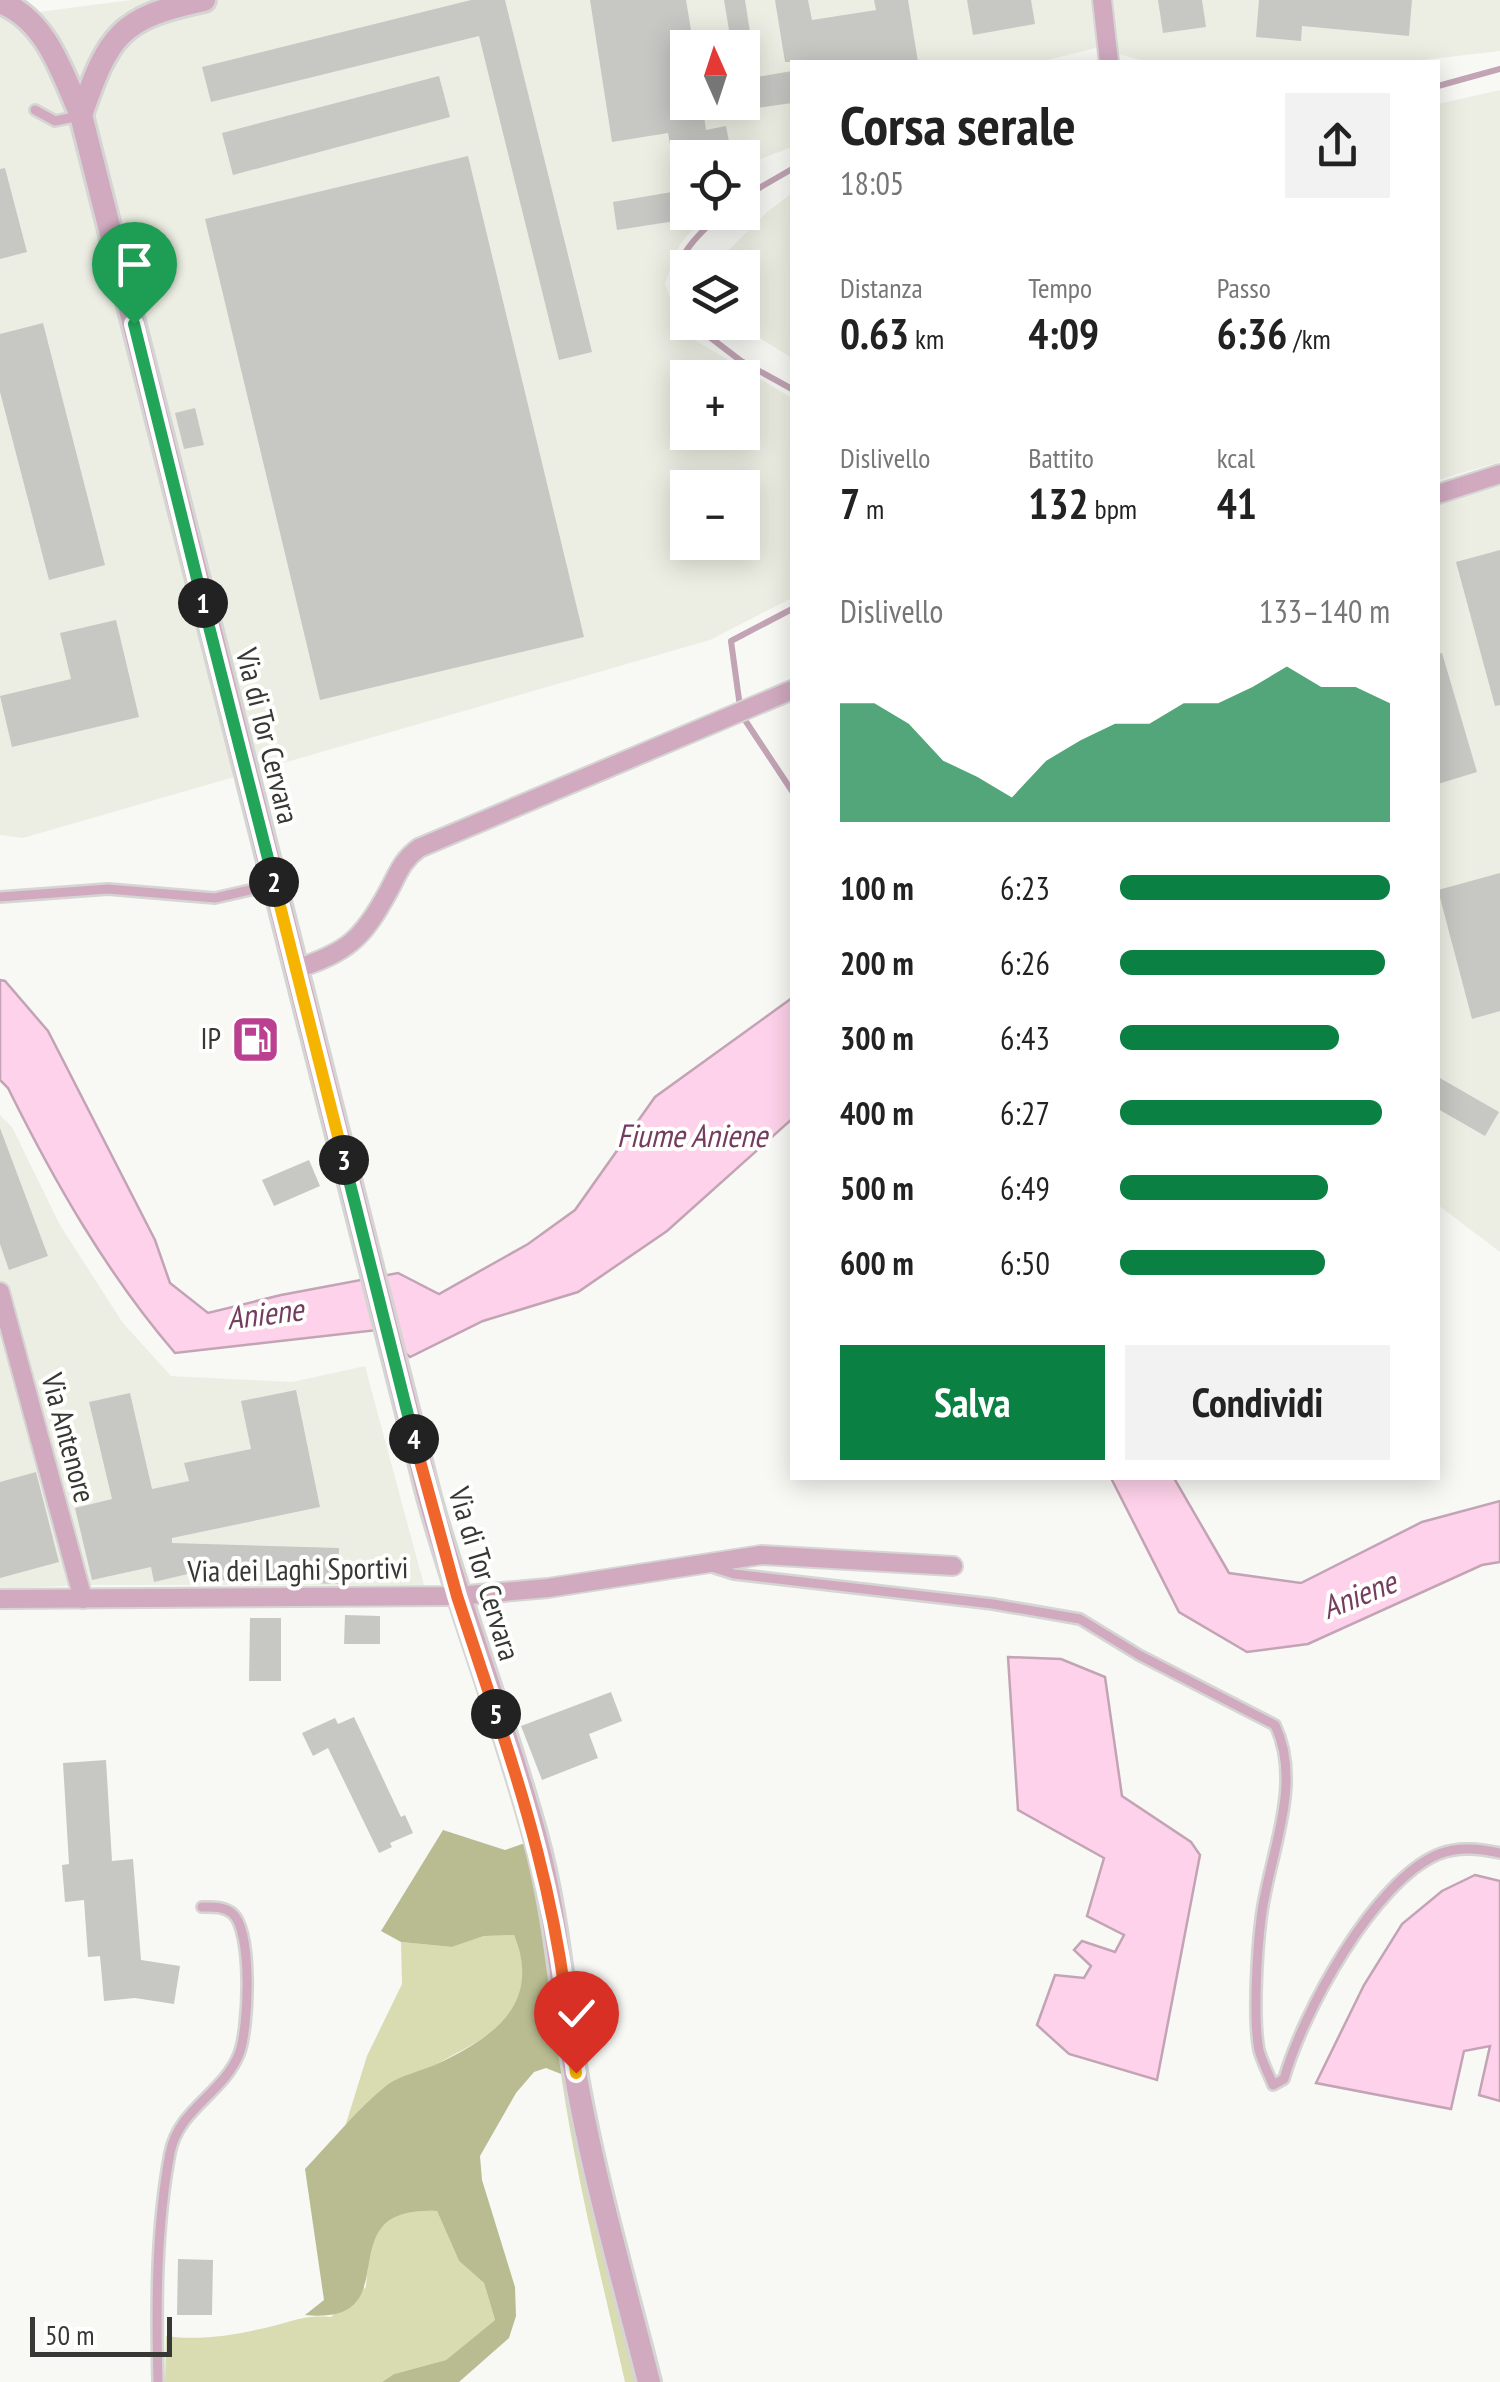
<!DOCTYPE html>
<html lang="it">
<head>
<meta charset="utf-8">
<style>
	:root { --surface:#fff; --page:#f2f2f2; --text:#222; --muted:#767676; --accent:#0b8043 }
	body { margin:0; font-family:"PT Sans Narrow",sans-serif; background:var(--page); color:var(--text); height:100vh; display:flex; flex-direction:column; font-size:38px; white-space:nowrap }
	* { box-sizing:border-box; margin:0 }
	p { font-size:32px; color:var(--muted) }
	.icon { flex:none; width:55px; height:55px; fill:none; stroke:currentColor; stroke-width:2; stroke-linecap:round; stroke-linejoin:round }
	.map { position:relative; flex:1; overflow:hidden }
	.panel { position:absolute; left:790px; top:60px; width:650px; height:1420px; display:flex; flex-direction:column; background:var(--surface); border-radius:0px; box-shadow:0 5px 25px #0003 }
	.panel>* { flex:none }
	.needle { width:65px; rotate:357deg }
	.tools { position:absolute; left:670px; top:30px; display:grid; gap:20px }
	.tools a { display:grid; place-items:center; width:90px; height:90px; border-radius:0px; background:var(--surface); box-shadow:0 5px 25px #0003; font-size:50px }
	.scale { position:absolute; left:30px; bottom:25px; width:142px; box-sizing:border-box; padding-left:10px; border:5px solid #373736; border-top:0; font-size:28px; line-height:35px; white-space:nowrap; color:#373736; -webkit-text-stroke:8px #fffffe; paint-order:stroke }
	.pin { position:absolute; display:grid; place-items:center; width:85px; height:85px; color:#fff; margin:-102px -42px; border-radius:50% 50% 50% 0; rotate:-45deg; box-shadow:0 0 10px #0007 }
	.pin .icon { rotate:45deg }
	.km { position:absolute; width:50px; height:50px; margin:-25px; border-radius:50%; background:#222; color:#fff; font-size:28px; line-height:50px; text-align:center }
	.round { display:grid; place-items:center; flex:none; width:105px; height:105px; border-radius:0px; background:var(--page) }
	.head { display:flex; align-items:center; justify-content:space-between; height:170px; padding:0 50px }
	h1 { font-size:55px; font-weight:800; line-height:75px }
	.stats { display:grid; grid-template-columns:repeat(3,1fr); gap:15px; height:170px; padding:10px 50px }
	.stats div { display:grid; align-content:center }
	.stats b { font-size:42px; font-weight:800 }
	.stats small { font-size:28px; font-weight:400 }
	.stats p { font-size:28px }
	.chart { height:280px; padding:20px 50px }
	.chart p { display:flex; justify-content:space-between }
	.chart svg { width:100%; height:180px; margin-top:10px; fill:var(--accent); opacity:.7 }
	.button { display:flex; gap:20px; margin-top:auto; padding:20px 50px }
	.button a { flex:1; height:115px; border-radius:0px; background:var(--accent); color:#fff; font-size:40px; font-weight:800; line-height:115px; text-align:center }
	.button a+a { background:var(--page); color:var(--text) }
	ul { padding:0 50px; list-style:none; font-size:32px }
	li { display:grid; grid-template-columns:160px 120px 1fr; align-items:center; height:75px }
	li i { height:25px; border-radius:12px; background:var(--accent) }
	.map>svg:first-child { display:block }
	.built { fill:#edeee3; fill-rule:evenodd }
	.green { fill:#d8dcb0 }
	.forest { fill:#b9bc91 }
	.water { fill:#fed2ea; stroke:#c2a4b4; stroke-width:2.5 }
	.lines { fill:none; stroke-linecap:round; stroke-linejoin:round }
	.stream { stroke:#c2a4b4; stroke-width:6 }
	.building { fill:#c7c7c4 }
	.service-casing { stroke:#d5d6d3; stroke-width:14 }
	.minor-casing { stroke:#d5d6d3; stroke-width:22 }
	.tertiary-casing { stroke:#d5d6d3; stroke-width:28 }
	.service { stroke:#d1aac0; stroke-width:9 }
	.minor { stroke:#d1aac0; stroke-width:18 }
	.tertiary { stroke:#d1aac0; stroke-width:22 }
	.split-1-casing { stroke:#fff; stroke-width:20 }
	.split-2-casing { stroke:#fff; stroke-width:20 }
	.split-3-casing { stroke:#fff; stroke-width:20 }
	.split-4-casing { stroke:#fff; stroke-width:20 }
	.split-5-casing { stroke:#fff; stroke-width:20 }
	.split-6-casing { stroke:#fff; stroke-width:20 }
	.split-7-casing { stroke:#fff; stroke-width:20 }
	.split-1 { stroke:#22a559; stroke-width:12 }
	.split-2 { stroke:#22a559; stroke-width:12 }
	.split-3 { stroke:#f5b400; stroke-width:12 }
	.split-4 { stroke:#22a559; stroke-width:12 }
	.split-5 { stroke:#f0652b; stroke-width:12 }
	.split-6 { stroke:#f0652b; stroke-width:12 }
	.split-7 { stroke:#f5b400; stroke-width:12 }
	.labels { text-anchor:middle; stroke-width:8; stroke-linejoin:round; paint-order:stroke }
	.street-label { font-size:30px; fill:#373736; stroke:#fffffe }
	.poi-label { font-size:30px; fill:#373736; stroke:#fffffe; text-anchor:end }
	.water-label { font-size:32px; font-style:italic; fill:#743d5f; stroke:#fffffe }
</style>
</head>
<body>
<div class="map">
<svg width="1500" height="2382" viewBox="0 0 1500 2382">
	<rect width="100%" height="100%" fill="#f8f9f5"/>
	<!-- built -->
	<g class="built">
		<path d="M131 0H1500V51L1406 62H1148L1096 48 1040 62H792V147L750 163 743 172 742 158H688V212L707 213 680 244 665 283 681 332 792 398V598L710 640 23 838 0 835V17ZM688 48H742V102H688ZM688 378H742V432H688ZM688 488H742V542H688Z"/>
		<path d="M1500 90V462L1438 480V104Z"/>
		<path d="M792 193V358L735 323 742 322V268L719 267 723 256 767 212Z"/>
		<path d="M1500 483V1252L1438 1205V503Z"/>
		<path d="M0 1115 12 1127 60 1225 123 1323 171 1376 292 1382 365 1366 424 1585H86L0 1589Z"/>
	</g>
	<!-- green -->
	<g class="green">
		<path d="M514 1935C524 1959 529 1994 510 2016 491 2037 463 2049 439 2063 406 2082 375 2107 344 2130L367 2056 402 1984 401 1942 452 1947 484 1936Z"/>
		<path d="M569 2063 643 2382H625C602 2279 576 2178 561 2074Z"/>
		<path d="M411 2209 437 2211 459 2261 484 2283 495 2320 446 2360 394 2374 382 2382H165L166 2336C200 2341 235 2335 269 2327 296 2321 302 2315 331 2317L366 2287C371 2244 367 2228 411 2209Z"/>
	</g>
	<!-- forest -->
	<path class="forest" d="M443 1830 505 1850 522 1844 531 1845 569 2063 561 2074 546 2068 534 2072 516 2093 480 2156 482 2180 515 2287 516 2316 509 2338 459 2382H382L394 2374 446 2360 495 2320 484 2283 459 2261 437 2211C321 2205 415 2326 305 2315L324 2300 305 2169C331 2142 357 2109 387 2085 401 2075 422 2071 437 2064 494 2037 542 2004 514 1935L484 1936 452 1947 401 1942 381 1931Z"/>
	<!-- water -->
	<g class="water">
		<path d="M0 980 5 981 48 1031 155 1240 170 1283 208 1313 281 1295 398 1273 439 1294 528 1244 575 1210 655 1097 792 998V1119L667 1231 578 1292 483 1321 410 1357 377 1330 175 1353C107 1274 54 1181 8 1088L0 1080Z"/>
		<path d="M1111 1478H1174L1229 1573 1301 1583 1422 1522 1500 1501V1562L1482 1565 1308 1644 1247 1652 1179 1612Z"/>
		<path d="M1008 1657 1061 1659 1105 1677 1122 1796 1191 1842 1200 1855 1157 2080 1069 2054 1037 2025 1055 1975 1084 1978 1091 1966 1074 1950 1082 1941 1115 1952 1124 1935 1087 1916 1104 1858 1018 1810Z"/>
		<path d="M1475 1875 1500 1881V2101L1479 2095 1490 2046 1464 2051 1451 2109 1316 2083 1364 1985 1402 1924 1442 1891Z"/>
	</g>
	<g class="lines">
		<!-- stream -->
		<g class="stream">
			<path d="M1438 86 1500 69"/>
			<path d="M742 198 792 169"/>
			<path d="M688 318C658 271 689 243 723 212"/>
			<path d="M690 322 741 361 792 389"/>
			<path d="M792 609 731 641 741 714 792 791"/>
		</g>
	</g>
	<!-- building -->
	<g class="building">
		<path d="M471 0H505L592 352 559 360 479 36 211 102 202 67Z"/>
		<path d="M590 0H686L694 48H688V102H702L706 130 726 126 732 158H688V214L682 220 617 230 613 202 678 191 668 133 612 142Z"/>
		<path d="M724 0H745L757 77 792 71V103L742 110V48H732Z"/>
		<path d="M775 0H808L812 20 876 10 874 0H908L918 62H785Z"/>
		<path d="M967 0H1031L1035 24 973 35Z"/>
		<path d="M1158 0H1202L1206 27 1163 33Z"/>
		<path d="M1259 0H1412L1409 36 1302 26 1301 41 1256 37Z"/>
		<path d="M439 76 450 117 233 175 222 133Z"/>
		<path d="M468 156 584 637 320 700 205 219Z"/>
		<path d="M5 168 27 252 0 259V169Z"/>
		<path d="M43 323 105 565 49 580 0 392V334Z"/>
		<path d="M195 408 204 445 184 449 175 413Z"/>
		<path d="M1500 550V705L1495 706 1456 562Z"/>
		<path d="M116 620 139 717 12 747 0 696 71 679 60 633Z"/>
		<path d="M1442 653 1477 772 1438 784V654Z"/>
		<path d="M1500 873V1011L1472 1019 1438 890Z"/>
		<path d="M274 1024 279 1044 251 1051 246 1032Z"/>
		<path d="M1438 1077 1499 1112 1485 1136 1438 1109Z"/>
		<path d="M0 1128 48 1256 9 1270 0 1244Z"/>
		<path d="M309 1160 320 1186 274 1206 262 1180Z"/>
		<path d="M296 1390 320 1507 172 1538V1543L339 1548 338 1584 216 1580 213 1568 154 1582 151 1567 92 1580 75 1508 112 1499 89 1402 130 1393 152 1489 189 1481 184 1463 251 1449 241 1401Z"/>
		<path d="M36 1472 59 1562 0 1578V1482Z"/>
		<path d="M345 1615 380 1616V1644H344Z"/>
		<path d="M250 1618H281V1681H249Z"/>
		<path d="M611 1692 622 1721 589 1734 598 1758 542 1780 521 1726Z"/>
		<path d="M354 1717 401 1817 405 1815 413 1833 390 1843 392 1847 379 1853 328 1748 313 1756 302 1733 335 1718 338 1724Z"/>
		<path d="M106 1760 112 1861 133 1859 141 1960 180 1966 174 2004 135 1998 104 2001 100 1956 88 1957 84 1900 65 1902 62 1865 69 1864 63 1763Z"/>
		<path d="M178 2259 213 2260 212 2315H177Z"/>
	</g>
	<g class="lines">
		<defs>
			<g id="service">
				<path d="M35 110 55 121 79 116"/>
				<path d="M0 897 108 889 215 898 272 885"/>
				<path d="M712 1567 734 1574 993 1604 1080 1619 1139 1655 1275 1725C1304 1785 1268 1857 1261 1919 1257 1951 1253 2020 1259 2050 1262 2062 1269 2074 1273 2085L1284 2079C1302 2014 1374 1880 1439 1854 1459 1846 1480 1849 1500 1853"/>
				<path d="M158 2382C156 2306 156 2227 170 2153 179 2108 223 2094 239 2054 249 2029 253 1930 232 1913 223 1906 212 1907 202 1907"/>
			</g>
			<g id="minor">
				<path d="M1102 0 1109 62"/>
				<path d="M1438 494 1500 474"/>
				<path d="M296 969C347 952 362 940 388 892 398 874 401 861 419 848L792 690"/>
				<path d="M0 1292 83 1599"/>
				<path d="M0 1599 457 1596 548 1588 761 1555 953 1566"/>
			</g>
			<g id="tertiary">
				<path d="M0 2C47 20 62 73 81 115L429 1497C461 1612 505 1723 536 1838 557 1915 562 1993 575 2071 593 2176 623 2279 649 2382"/>
				<path d="M81 115C109 35 119 18 204 0"/>
			</g>
		</defs>
		<!-- service casing -->
		<use href="#service" class="service-casing"/>
		<!-- minor casing -->
		<use href="#minor" class="minor-casing"/>
		<!-- tertiary casing -->
		<use href="#tertiary" class="tertiary-casing"/>
		<!-- service -->
		<use href="#service" class="service"/>
		<!-- minor -->
		<use href="#minor" class="minor"/>
		<!-- tertiary -->
		<use href="#tertiary" class="tertiary"/>
	</g>
	<g class="lines">
		<defs>
			<path id="split-1" d="M134 324 203 603"/>
			<path id="split-2" d="M203 603 274 882"/>
			<path id="split-3" d="M274 882 344 1160"/>
			<path id="split-4" d="M344 1160 414 1439"/>
			<path id="split-5" d="M414 1439 457 1596 496 1714"/>
			<path id="split-6" d="M496 1714C527 1806 552 1896 565 1992"/>
			<path id="split-7" d="M565 1992 576 2073"/>
		</defs>
		<!-- split-1 casing -->
		<use href="#split-1" class="split-1-casing"/>
		<!-- split-2 casing -->
		<use href="#split-2" class="split-2-casing"/>
		<!-- split-3 casing -->
		<use href="#split-3" class="split-3-casing"/>
		<!-- split-4 casing -->
		<use href="#split-4" class="split-4-casing"/>
		<!-- split-5 casing -->
		<use href="#split-5" class="split-5-casing"/>
		<!-- split-6 casing -->
		<use href="#split-6" class="split-6-casing"/>
		<!-- split-7 casing -->
		<use href="#split-7" class="split-7-casing"/>
		<!-- split-1 -->
		<use href="#split-1" class="split-1"/>
		<!-- split-2 -->
		<use href="#split-2" class="split-2"/>
		<!-- split-3 -->
		<use href="#split-3" class="split-3"/>
		<!-- split-4 -->
		<use href="#split-4" class="split-4"/>
		<!-- split-5 -->
		<use href="#split-5" class="split-5"/>
		<!-- split-6 -->
		<use href="#split-6" class="split-6"/>
		<!-- split-7 -->
		<use href="#split-7" class="split-7"/>
	</g>
	<!-- icons -->
	<defs>
		<symbol id="fuel-square" viewBox="-11 -11 22 22"><rect x="-9" y="-9" width="18" height="18" rx="4" fill="#bb4091" stroke="#fffffe"/><path d="M-5.5-6h7V0h2V4h1.3V-2.5L3-4.5l.8-.8L6-3V5H2.5V1h-1V6h-7ZM-4.2-4.7v3.2H.2V-4.7Z" fill="#fff"/></symbol>
	</defs>
	<g fill-rule="evenodd">
		<use href="#fuel-square" x="228" y="1012" width="55" height="55"/>
	</g>
	<g class="labels">
		<!-- street labels -->
		<g class="street-label">
			<text transform="translate(267 736) rotate(76)" y="10">Via di Tor Cervara</text>
			<text transform="translate(68 1438) rotate(75)" y="10">Via Antenore</text>
			<text transform="translate(298 1570) rotate(-1)" y="10">Via dei Laghi Sportivi</text>
			<text transform="translate(484 1574) rotate(73)" y="10">Via di Tor Cervara</text>
		</g>
		<!-- poi labels -->
		<g class="poi-label">
			<text x="221" y="1049">IP</text>
		</g>
		<!-- water labels -->
		<g class="water-label">
			<text x="692" y="1147">Fiume Aniene</text>
			<text transform="translate(265 1314) rotate(-7)" y="11">Aniene</text>
			<text transform="translate(1359 1595) rotate(-22)" y="11">Aniene</text>
		</g>
	</g>
</svg>
<div class="tools">
<a><svg class="needle" viewBox="-14 -14 28 28"><path d="M0-13l5 13h-10z" fill="#e53935"/><path d="M0 13l5-13h-10z" fill="#767676"/></svg></a>
<a><svg class="icon" aria-label="locate" viewBox="0 0 24 24"><circle cx="12" cy="12" r="6"/><path d="M12 2v4M12 18v4M2 12h4M18 12h4"/></svg></a>
<a><svg class="icon" aria-label="layers" viewBox="0 0 24 24"><path d="M12 4l9 5-9 5-9-5zM3 14l9 5 9-5"/></svg></a>
<a>+</a>
<a>−</a>
</div>
<div class="scale">50 m</div>
<div class="pin" style="left:134px;top:324px;background:#1e9e55"><svg class="icon" aria-label="arrive" viewBox="0 0 24 24"><path d="M6 21V4h12l-3 4 3 4H6"/></svg></div>
<div class="pin" style="left:576px;top:2073px;background:#d93025"><svg class="icon" aria-label="check" viewBox="0 0 24 24"><path d="M5 12l5 5 9-10"/></svg></div>
<b class="km" style="left:203px;top:603px">1</b>
<b class="km" style="left:274px;top:882px">2</b>
<b class="km" style="left:344px;top:1160px">3</b>
<b class="km" style="left:414px;top:1439px">4</b>
<b class="km" style="left:496px;top:1714px">5</b>
<section class="panel">
<div class="head"><div><h1>Corsa serale</h1><p>18:05</p></div><a class="round"><svg class="icon" aria-label="share" viewBox="0 0 24 24"><path d="M12 15V3M7 8l5-5 5 5M5 13v7h14v-7"/></svg></a></div>
<div class="stats">
<div><p>Distanza</p><b>0.63<small> km</small></b></div>
<div><p>Tempo</p><b>4:09</b></div>
<div><p>Passo</p><b>6:36<small> /km</small></b></div>
</div>
<div class="stats">
<div><p>Dislivello</p><b>7<small> m</small></b></div>
<div><p>Battito</p><b>132<small> bpm</small></b></div>
<div><p>kcal</p><b>41</b></div>
</div>
<div class="chart"><p><span>Dislivello</span>133–140 m</p>
<svg viewBox="0 0 160 44" preserveAspectRatio="none"><path d="M0 44V15L10 15L20 20L30 29L40 33L50 38L60 29L70 24L80 20L90 20L100 15L110 15L120 11L130 6L140 11L150 11L160 15V44z"/></svg>
</div>
<ul>
<li><b>100 m</b>6:23<i style="width:100%"></i></li>
<li><b>200 m</b>6:26<i style="width:98%"></i></li>
<li><b>300 m</b>6:43<i style="width:81%"></i></li>
<li><b>400 m</b>6:27<i style="width:97%"></i></li>
<li><b>500 m</b>6:49<i style="width:77%"></i></li>
<li><b>600 m</b>6:50<i style="width:76%"></i></li>
</ul>
<div class="button"><a>Salva</a><a>Condividi</a></div>
</section>
</div>
</body>
</html>
